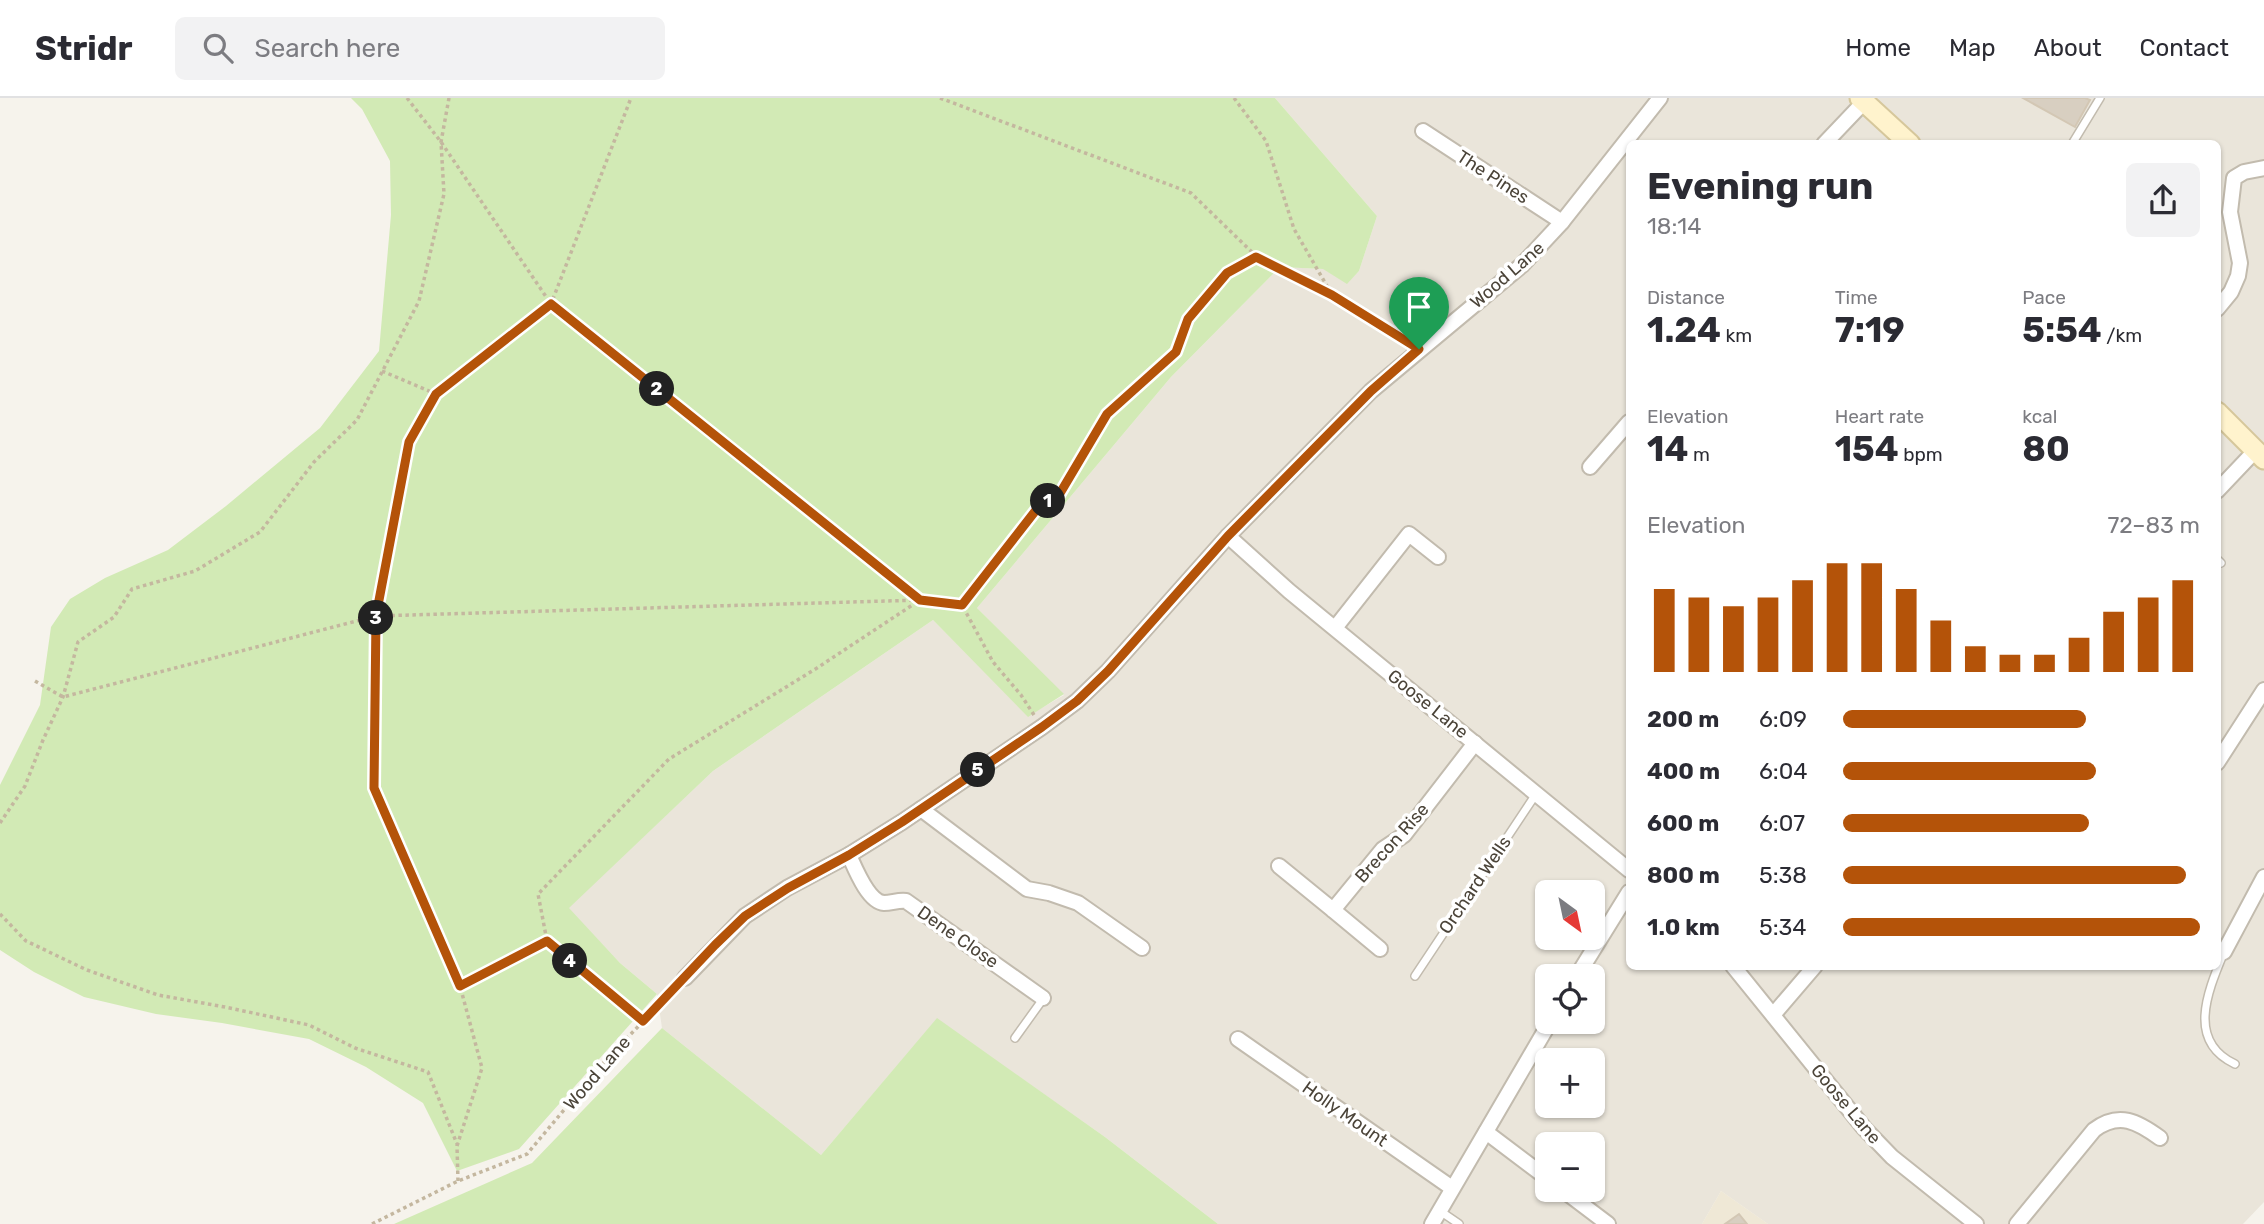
<!DOCTYPE html>
<html lang="en">
<head>
<meta charset="utf-8">
<style>
	:root { --surface:#fff; --page:#f2f2f3; --text:#2b2b33; --muted:#7c7c81; --line:#e1e1e2; --accent:#b45309 }
	body { margin:0; font-family:Rubik,sans-serif; background:var(--page); color:var(--text); height:100vh; display:flex; flex-direction:column; font-size:26px; white-space:nowrap }
	* { box-sizing:border-box; margin:0 }
	p { font-size:23px; color:var(--muted) }
	.icon { flex:none; width:38px; height:38px; fill:none; stroke:currentColor; stroke-width:2; stroke-linecap:round; stroke-linejoin:round }
	.map { position:relative; flex:1; overflow:hidden }
	.details { position:absolute; left:1626px; top:42px; width:595px; height:830px; display:flex; flex-direction:column; background:var(--surface); border-radius:10px; box-shadow:0 2px 5px #0004 }
	.details>* { flex:none }
	.needle { width:46px; rotate:147deg }
	.controls { position:absolute; left:1535px; top:782px; display:grid; gap:14px }
	.controls a { display:grid; place-items:center; width:70px; height:70px; border-radius:10px; background:var(--surface); box-shadow:0 2px 5px #0004; font-size:35px }
	.pin { position:absolute; display:grid; place-items:center; width:60px; height:60px; color:#fff; margin:-72px -30px; border-radius:50% 50% 50% 0; rotate:-45deg; box-shadow:0 0 7px #0007 }
	.pin .icon { rotate:45deg }
	.km { position:absolute; width:35px; height:35px; margin:-18px; border-radius:50%; background:#222; color:#fff; font-size:19px; line-height:35px; text-align:center }
	.round { display:grid; place-items:center; flex:none; width:74px; height:74px; border-radius:10px; background:var(--page) }
	.head { display:flex; align-items:center; justify-content:space-between; height:119px; padding:0 21px }
	h1 { font-size:38px; font-weight:700; line-height:52px }
	.figures { display:grid; grid-template-columns:repeat(3,1fr); gap:10px; height:119px; padding:7px 21px }
	.figures div { display:grid; align-content:center }
	.figures b { font-size:35px; font-weight:700 }
	.figures small { font-size:19px; font-weight:400 }
	.figures p { font-size:19px }
	.chart { height:196px; padding:14px 21px }
	.chart p { display:flex; justify-content:space-between }
	.chart svg { width:100%; height:126px; margin-top:7px; stroke:var(--accent); stroke-width:6 }
	ul { padding:0 21px; list-style:none; font-size:23px }
	li { display:grid; grid-template-columns:112px 84px 1fr; align-items:center; height:52px }
	li i { height:18px; border-radius:9px; background:var(--accent) }
	header { display:flex; align-items:center; gap:42px; box-sizing:border-box; height:98px; padding:0 35px; background:var(--surface); border-bottom:2px solid var(--line) }
	header strong { font-size:33px }
	nav { display:flex; gap:38px; margin-inline-start:auto; font-size:24px }
	.search { width:490px; height:63px; background:var(--page); display:flex; align-items:center; gap:18px; box-sizing:border-box; padding:0 24px; border-radius:10px; color:var(--muted); font-size:26px }
	.map>svg:first-child { display:block }
	.residential { fill:#eae5da; fill-rule:evenodd }
	.education { fill:#efe8d6 }
	.green { fill:#d2eab5 }
	.building { fill:#d8cfc1; stroke:#d3c7b4; stroke-width:2 }
	.lines { fill:none; stroke-linecap:round; stroke-linejoin:round }
	.service-casing { stroke:#c2bbae; stroke-width:10 }
	.minor-casing { stroke:#c2bbae; stroke-width:18 }
	.secondary-casing { stroke:#d6c79b; stroke-width:23 }
	.path { stroke:#c4b79f; stroke-width:3.5; stroke-dasharray:3.5 3.5; stroke-linecap:butt }
	.service { stroke:#fff; stroke-width:7 }
	.minor { stroke:#fff; stroke-width:14 }
	.secondary { stroke:#fff3cd; stroke-width:19 }
	.route-casing { stroke:#fff; stroke-width:14 }
	.route { stroke:#b45309; stroke-width:9 }
	.labels { text-anchor:middle; stroke-width:7; stroke-linejoin:round; paint-order:stroke }
	.street-label { font-size:18px; fill:#4b4439; stroke:#fff }
</style>
</head>
<body>
<header>
<strong>Stridr</strong>
<div class="search"><svg class="icon" aria-label="search" viewBox="0 0 24 24"><circle cx="10" cy="10" r="6"/><path d="M15 15l6 6"/></svg>Search here</div>
<nav><a>Home</a><a>Map</a><a>About</a><a>Contact</a></nav>
</header>
<div class="map">
<svg width="2264" height="1126" viewBox="0 0 2264 1126">
	<rect width="100%" height="100%" fill="#f6f3ec"/>
	<!-- residential -->
	<path class="residential" d="M1275 0H2264V1104L2243 1126H1768L1721 1093 1702 1126H1218L1105 1039 937 921 821 1057 662 930 657 896 620 865 568 810 713 673 933 522 1028 618 1064 597 977 510 1171 279 1280 169 1324 171 1347 185 1359 173 1377 118ZM1629 46H2217V868H1629ZM1547 794H1592V840H1547ZM1547 878H1592V924H1547ZM1547 962H1592V1008H1547ZM1547 1046H1592V1092H1547Z"/>
	<!-- education -->
	<path class="education" d="M1721 1093 1768 1126H1702Z"/>
	<!-- green -->
	<g class="green">
		<path d="M351 0H1275L1377 118 1359 173 1347 186 1323 171 1280 169 1171 279 977 510 1064 596 1028 619 933 522 713 673 569 810 620 865 657 896 519 1051 457 1073 423 1005 366 969 309 941 222 925 156 916 84 899 34 874 0 852V687L40 607 51 529 70 501 105 480 168 452 226 408 320 330 379 253 391 117 390 63 362 11Z"/>
		<path d="M937 920 1105 1039 1218 1126H394L532 1065 662 930 821 1057Z"/>
	</g>
	<!-- building -->
	<g class="building">
		<path d="M2023 0H2085L2090 2 2075 29Z"/>
		<path d="M1739 1116 1747 1126H1725Z"/>
	</g>
	<g class="lines">
		<defs>
			<g id="service">
				<path d="M2072 46 2100 0"/>
				<path d="M2217 461 2221 465"/>
				<path d="M2224 854C2208 893 2186 943 2235 966"/>
				<path d="M1415 878 1536 696"/>
				<path d="M1015 940 1043 901"/>
				<path d="M1440 1113 1459 1126"/>
			</g>
			<g id="minor">
				<path d="M1423 33 1562 124"/>
				<path d="M1824 46 1864 4"/>
				<path d="M2217 211 2231 194 2238 178 2240 165 2230 114 2234 80 2244 74 2264 70"/>
				<path d="M1590 369 1629 324"/>
				<path d="M2217 393 2255 353"/>
				<path d="M1228 438 1289 493 1629 772"/>
				<path d="M1335 530 1409 436 1438 459"/>
				<path d="M2217 665 2264 592"/>
				<path d="M921 711 1027 791 1049 795 1078 805 1142 850"/>
				<path d="M849 757C855 770 868 804 884 805 892 805 898 802 906 803L1043 900"/>
				<path d="M1279 768 1333 812 1383 751 1404 737 1475 645"/>
				<path d="M1333 812 1380 851"/>
				<path d="M2224 854 2264 779"/>
				<path d="M1733 868 1864 1030 1892 1059 1976 1126"/>
				<path d="M1577 878 1629 794"/>
				<path d="M685 880 745 818 787 790 849 757 902 724 1042 629 1077 603 1108 573 1228 438 1371 293 1522 167 1562 124 1660 0"/>
				<path d="M1773 917 1815 868"/>
				<path d="M1238 941 1452 1090"/>
				<path d="M1486 1034 1547 1080"/>
				<path d="M1563 1092 1608 1126"/>
				<path d="M1432 1126 1550 924"/>
				<path d="M2017 1126 2094 1032C2119 1013 2138 1024 2160 1040"/>
			</g>
			<g id="secondary">
				<path d="M1860 0 1910 46"/>
				<path d="M2217 314 2264 361"/>
			</g>
		</defs>
		<!-- service casing -->
		<use href="#service" class="service-casing"/>
		<!-- minor casing -->
		<use href="#minor" class="minor-casing"/>
		<!-- secondary casing -->
		<use href="#secondary" class="secondary-casing"/>
		<!-- path -->
		<g class="path">
			<path d="M407 0 441 44 551 206 920 502"/>
			<path d="M940 0 1191 95 1256 158 1332 197 1407 245"/>
			<path d="M1234 0 1266 43 1294 131 1331 195"/>
			<path d="M382 273 436 296"/>
			<path d="M35 583 63 599 376 518 920 502"/>
			<path d="M1034 617 1021 597 993 564 962 507 1040 406 1060 397 1107 316 1176 254 1188 221 1227 175 1256 158"/>
			<path d="M0 725 25 688 43 642 63 599 78 544 114 519 132 491 195 473 260 434 314 364 357 322 419 203 444 96 441 44 449 0"/>
			<path d="M0 816 26 843 87 872 158 897 225 909 309 927 355 950 428 974 457 1046"/>
			<path d="M460 888 547 843"/>
			<path d="M643 923 547 843 538 796 669 661 817 570 920 502 962 507"/>
			<path d="M458 1083 457 1048 482 970 460 888 374 690 376 518 409 344 436 296 551 206 631 0"/>
			<path d="M372 1126 458 1083 527 1056 606 962 676 889"/>
		</g>
		<!-- service -->
		<use href="#service" class="service"/>
		<!-- minor -->
		<use href="#minor" class="minor"/>
		<!-- secondary -->
		<use href="#secondary" class="secondary"/>
	</g>
	<g class="lines">
		<defs>
			<path id="route" d="M1256 159 1332 197 1419 251 1371 293 1228 438 1108 573 1077 603 1042 629 902 724 849 757 788 790 745 818 715 847 643 923 547 843 460 888 374 690 376 518 409 344 436 296 551 206 920 502 962 507 1040 407 1059 397 1107 316 1176 254 1188 221 1227 175Z"/>
		</defs>
		<!-- route casing -->
		<use href="#route" class="route-casing"/>
		<!-- route -->
		<use href="#route" class="route"/>
	</g>
	<g class="labels">
		<!-- street labels -->
		<g class="street-label">
			<text transform="translate(1493 79) rotate(33)" y="6">The Pines</text>
			<text transform="translate(1507 177) rotate(-41)" y="6">Wood Lane</text>
			<text transform="translate(1428 606) rotate(39)" y="6">Goose Lane</text>
			<text transform="translate(1392 745) rotate(-48)" y="6">Brecon Rise</text>
			<text transform="translate(1475 787) rotate(-56)" y="6">Orchard Wells</text>
			<text transform="translate(958 839) rotate(35)" y="6">Dene Close</text>
			<text transform="translate(597 975) rotate(-49)" y="6">Wood Lane</text>
			<text transform="translate(1846 1006) rotate(50)" y="6">Goose Lane</text>
			<text transform="translate(1345 1016) rotate(35)" y="6">Holly Mount</text>
		</g>
	</g>
</svg>
<div class="controls">
<a><svg class="needle" viewBox="-14 -14 28 28"><path d="M0-13l5 13h-10z" fill="#e53935"/><path d="M0 13l5-13h-10z" fill="#7c7c81"/></svg></a>
<a><svg class="icon" aria-label="locate" viewBox="0 0 24 24"><circle cx="12" cy="12" r="6"/><path d="M12 2v4M12 18v4M2 12h4M18 12h4"/></svg></a>
<a>+</a>
<a>−</a>
</div>
<div class="pin" style="left:1419px;top:251px;background:#1e9e55"><svg class="icon" aria-label="arrive" viewBox="0 0 24 24"><path d="M6 21V4h12l-3 4 3 4H6"/></svg></div>
<b class="km" style="left:1048px;top:403px">1</b>
<b class="km" style="left:657px;top:291px">2</b>
<b class="km" style="left:376px;top:520px">3</b>
<b class="km" style="left:570px;top:863px">4</b>
<b class="km" style="left:978px;top:672px">5</b>
<section class="details">
<div class="head"><div><h1>Evening run</h1><p>18:14</p></div><a class="round"><svg class="icon" aria-label="share" viewBox="0 0 24 24"><path d="M12 15V3M7 8l5-5 5 5M5 13v7h14v-7"/></svg></a></div>
<div class="figures">
<div><p>Distance</p><b>1.24<small> km</small></b></div>
<div><p>Time</p><b>7:19</b></div>
<div><p>Pace</p><b>5:54<small> /km</small></b></div>
</div>
<div class="figures">
<div><p>Elevation</p><b>14<small> m</small></b></div>
<div><p>Heart rate</p><b>154<small> bpm</small></b></div>
<div><p>kcal</p><b>80</b></div>
</div>
<div class="chart"><p><span>Elevation</span>72–83 m</p>
<svg viewBox="0 0 160 44" preserveAspectRatio="none"><path d="M5 44V15M15 44V18M25 44V21M35 44V18M45 44V12M55 44V6M65 44V6M75 44V15M85 44V26M95 44V35M105 44V38M115 44V38M125 44V32M135 44V23M145 44V18M155 44V12"/></svg>
</div>
<ul>
<li><b>200 m</b>6:09<i style="width:68%"></i></li>
<li><b>400 m</b>6:04<i style="width:71%"></i></li>
<li><b>600 m</b>6:07<i style="width:69%"></i></li>
<li><b>800 m</b>5:38<i style="width:96%"></i></li>
<li><b>1.0 km</b>5:34<i style="width:100%"></i></li>
</ul>
</section>
</div>
</body>
</html>
